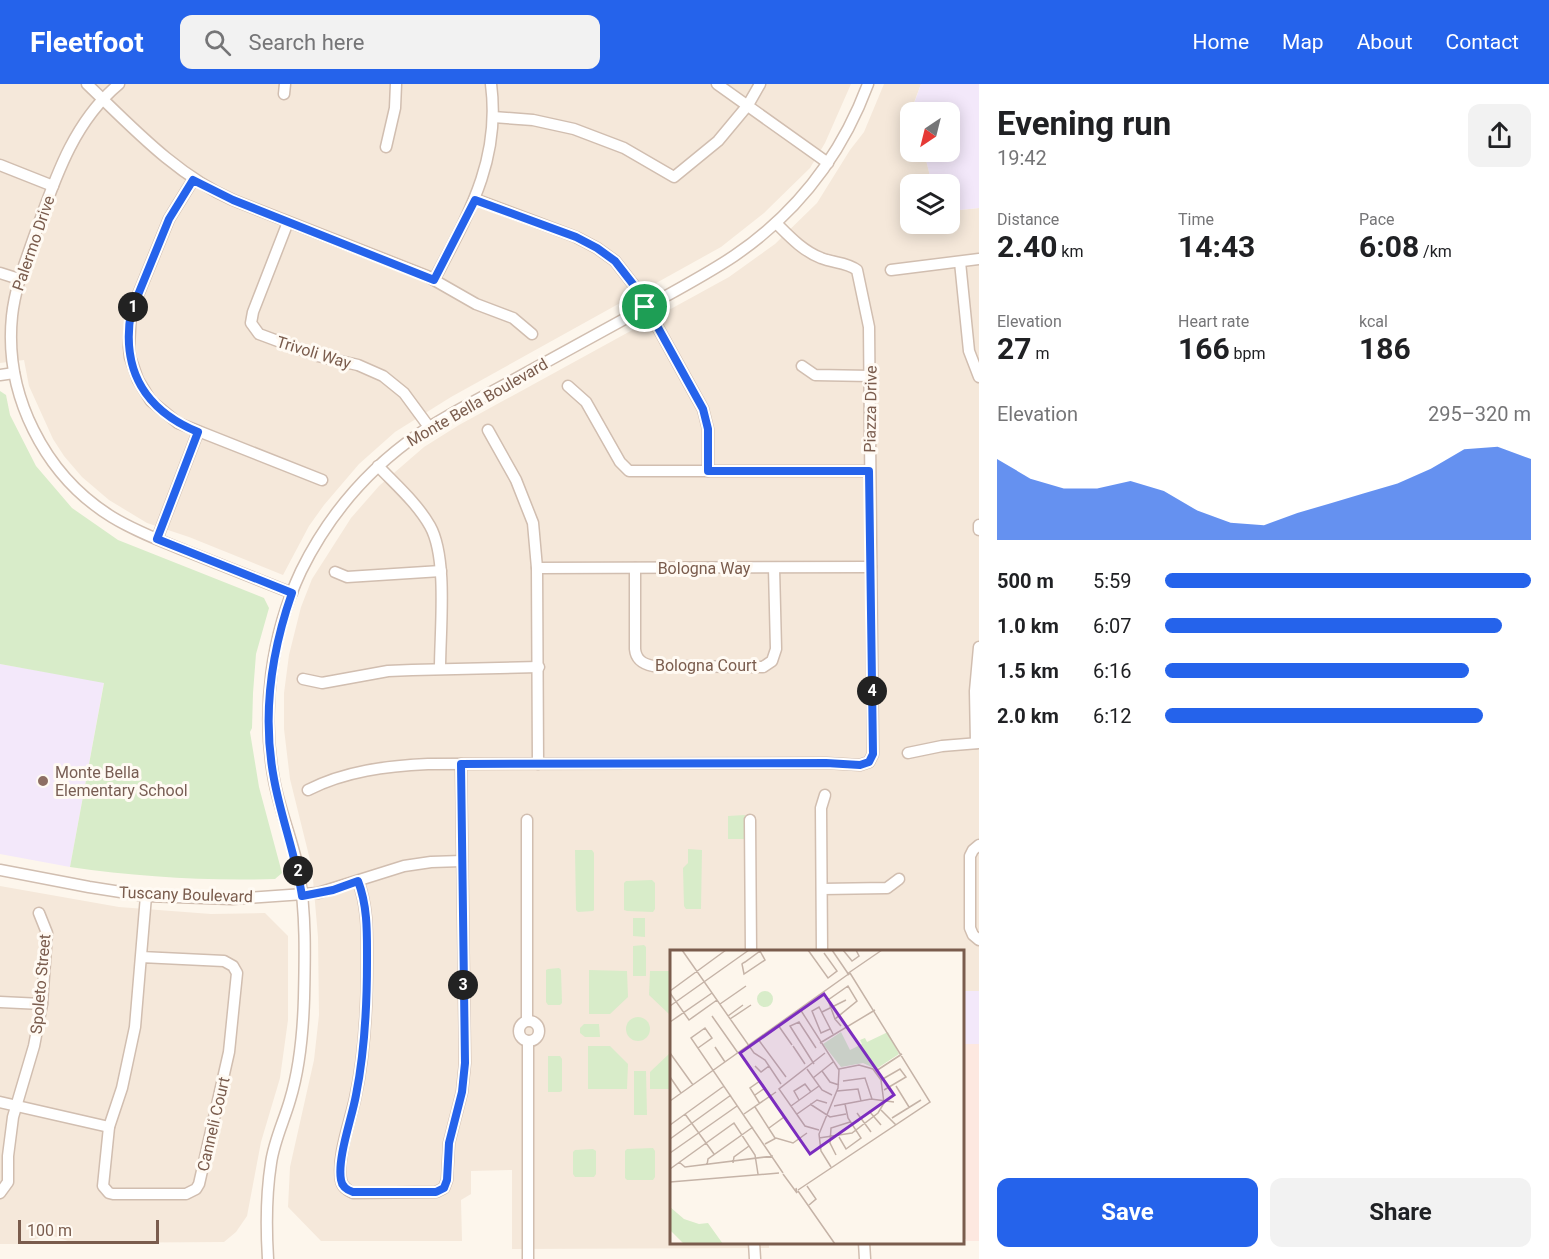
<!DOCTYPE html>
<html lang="en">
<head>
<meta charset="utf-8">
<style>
	:root { --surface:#fff; --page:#f2f2f2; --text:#202124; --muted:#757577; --accent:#2563eb }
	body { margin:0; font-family:Roboto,sans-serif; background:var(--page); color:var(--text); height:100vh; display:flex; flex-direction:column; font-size:22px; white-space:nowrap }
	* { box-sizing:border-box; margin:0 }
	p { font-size:20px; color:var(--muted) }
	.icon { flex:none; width:33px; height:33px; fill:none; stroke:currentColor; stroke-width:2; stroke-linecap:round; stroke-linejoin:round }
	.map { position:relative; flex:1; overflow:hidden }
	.panel { display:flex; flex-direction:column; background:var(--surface); width:570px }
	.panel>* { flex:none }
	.needle { width:39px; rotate:215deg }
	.fabs { position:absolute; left:900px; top:18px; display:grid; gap:12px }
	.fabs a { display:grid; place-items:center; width:60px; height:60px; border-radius:12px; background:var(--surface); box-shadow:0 3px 15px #0003; font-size:30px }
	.scale { position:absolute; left:18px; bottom:15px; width:141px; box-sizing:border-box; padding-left:6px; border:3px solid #7a5c4d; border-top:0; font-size:16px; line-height:21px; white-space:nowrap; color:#7a5c4d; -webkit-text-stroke:4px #fffaf3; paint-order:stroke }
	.pin { position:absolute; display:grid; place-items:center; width:51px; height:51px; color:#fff; margin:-26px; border:3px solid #fff; border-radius:50%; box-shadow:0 2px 6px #0007 }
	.km { position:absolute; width:30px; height:30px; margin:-15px; border-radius:50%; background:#222; color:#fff; font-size:16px; line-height:30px; text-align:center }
	.round { display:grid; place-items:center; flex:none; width:63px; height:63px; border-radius:12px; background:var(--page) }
	.headline { display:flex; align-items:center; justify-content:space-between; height:102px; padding:0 18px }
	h1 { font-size:33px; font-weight:700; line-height:45px }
	.metrics { display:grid; grid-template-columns:repeat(3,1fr); gap:9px; height:102px; padding:6px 18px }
	.metrics div { display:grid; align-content:center }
	.metrics b { font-size:30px; font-weight:700 }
	.metrics small { font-size:16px; font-weight:400 }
	.metrics p { font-size:16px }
	.chart { height:168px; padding:12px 18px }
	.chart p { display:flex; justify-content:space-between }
	.chart svg { width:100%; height:108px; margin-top:6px; fill:var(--accent); opacity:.7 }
	.primary-button { display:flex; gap:12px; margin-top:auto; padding:12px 18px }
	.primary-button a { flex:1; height:69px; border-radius:12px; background:var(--accent); color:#fff; font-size:24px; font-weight:700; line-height:69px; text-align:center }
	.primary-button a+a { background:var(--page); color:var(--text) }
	ul { padding:0 18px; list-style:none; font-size:20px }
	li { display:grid; grid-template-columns:96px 72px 1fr; align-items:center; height:45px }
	li i { height:15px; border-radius:8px; background:var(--accent) }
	header { display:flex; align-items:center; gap:36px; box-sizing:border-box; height:84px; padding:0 30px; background:var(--accent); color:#fff }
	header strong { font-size:28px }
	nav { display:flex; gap:33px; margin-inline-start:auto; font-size:21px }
	.search { width:420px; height:54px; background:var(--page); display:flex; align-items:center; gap:15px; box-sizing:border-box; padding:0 21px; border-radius:12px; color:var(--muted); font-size:22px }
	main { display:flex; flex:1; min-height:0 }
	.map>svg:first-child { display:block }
	.residential { fill:#f5e8da }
	.commercial { fill:#fde8e0 }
	.education { fill:#f3e8fa }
	.green { fill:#d8ecc9 }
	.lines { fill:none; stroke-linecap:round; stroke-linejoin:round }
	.minor-casing { stroke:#d1beb0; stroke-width:13 }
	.minor { stroke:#fff; stroke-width:10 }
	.route-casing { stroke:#fff; stroke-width:12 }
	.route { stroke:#2563eb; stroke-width:8 }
	.education-dot { fill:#8d6e63; stroke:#fffaf3; stroke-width:2 }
	.labels { text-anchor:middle; stroke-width:6; stroke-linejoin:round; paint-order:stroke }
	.street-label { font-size:16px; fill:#7a5c4d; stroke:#fffaf3 }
	.education-label { font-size:16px; fill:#785e54; stroke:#fffaf3; text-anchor:start }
	.inset-road { fill:none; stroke:#c5b3a7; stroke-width:1.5 }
	.view { fill:#7b2cbf; fill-opacity:0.15; stroke:#7b2cbf; stroke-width:3 }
	.inset-edge { fill:none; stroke:#7a5c4d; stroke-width:3 }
</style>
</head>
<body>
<header>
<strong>Fleetfoot</strong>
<div class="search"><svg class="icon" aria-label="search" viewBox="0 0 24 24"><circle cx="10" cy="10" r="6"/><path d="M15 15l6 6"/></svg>Search here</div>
<nav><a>Home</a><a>Map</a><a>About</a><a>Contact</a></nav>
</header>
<main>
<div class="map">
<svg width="979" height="1175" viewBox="0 0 979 1175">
	<rect width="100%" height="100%" fill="#fdf6ec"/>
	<!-- residential -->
	<g class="residential">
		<path d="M0 0H851L825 59 810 84 764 129 721 163 451 313 395 348 359 380 324 421 309 442 283 491 189 453 147 439 109 416 82 393 64 372 53 355 29 302 24 276 0 279Z"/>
		<path d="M884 0H921L900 55 910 60V68H924L932 100H910V140H950V127L979 124V907H965L966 1155H963V868H672V1158L769 1159V1164L512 1165V1086L471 1087V1110L461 1116 462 1157H321L288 1123 290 1083 314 976 319 931 318 853 312 784 290 695 284 645V609L289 571 301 523 312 495 351 434 379 402 424 363 459 341 729 193 775 160 817 119 850 66 864 48Z"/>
		<path d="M0 802 119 823 211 830 265 829 288 852V936L280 994 261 1058 247 1132 236 1148 224 1158 74 1159 50 1151 19 1160H0Z"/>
	</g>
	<!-- commercial -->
	<path class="commercial" d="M965 960H979V1157H966Z"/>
	<!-- education -->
	<g class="education">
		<path d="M921 0H979V124L950 127V100H932L924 68H950V28H911Z"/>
		<path d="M0 580 104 598 70 783 0 770Z"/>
		<rect x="965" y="907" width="14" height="53"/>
	</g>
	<!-- green -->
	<g class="green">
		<path d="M0 307 6 311 10 331 36 382 72 424 118 456 264 514 269 524 256 570 253 609 252 644 250 648 259 703 282 789 275 795C206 797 138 793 70 783L104 599 0 580Z"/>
		<path d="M745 731 746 755H728V732Z"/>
		<path d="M688 765 702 766 701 825H686L684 822 683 784 688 779Z"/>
		<path d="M575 766H592L594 769V826L593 827 578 828 576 826Z"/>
		<path d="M652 796 655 799V825L653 828 627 827 624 826V799L626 797Z"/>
		<path d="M633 834H645V853L633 852Z"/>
		<path d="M644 861 646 863V892H633V862Z"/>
		<path d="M559 884 561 886 562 919 560 921H548L546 918V886L548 885Z"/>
		<path d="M589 886 627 887 628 913 610 930H589Z"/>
		<path d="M650 887H671V930H669L649 911Z"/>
		<circle cx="638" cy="945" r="12"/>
		<path d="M584 940H599L600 953H585L580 949V944Z"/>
		<path d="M588 962H610L628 980 627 1005H588Z"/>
		<path d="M671 968V1005H650V988Z"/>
		<path d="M548 972H560L562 975V1007L560 1008H548Z"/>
		<path d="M634 987H646L647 1031H634Z"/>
		<path d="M653 1064 655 1067V1093L653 1096H627L625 1094V1067L627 1065Z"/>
		<path d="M593 1065 596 1067V1090L594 1093H575L573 1090V1068L575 1066Z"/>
	</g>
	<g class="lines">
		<defs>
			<g id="minor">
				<path d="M87 0C132 43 176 91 233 116L427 192 476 220 513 234 532 250"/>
				<path d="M119 0C72 39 54 98 34 153 25 179 15 204 12 232 4 310 44 391 112 433 135 447 161 457 186 467 222 481 257 495 292 509"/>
				<path d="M717 0 828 79"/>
				<path d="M284 10 285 0"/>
				<path d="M493 33 533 36 574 45 624 64 674 93 718 57 748 21 760 0"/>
				<path d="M386 63 395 24 396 0"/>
				<path d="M0 81 53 102"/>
				<path d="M193 96 169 135 131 228 129 263 130 273 138 296 151 317 178 339 322 396"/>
				<path d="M475 115 576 153 597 164 615 177 636 204 703 325 708 345V387"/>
				<path d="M288 138 253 228 251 239 259 250 318 272 358 281 383 292 404 309 429 343"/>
				<path d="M960 178 969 267 979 293"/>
				<path d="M891 186 979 175"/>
				<path d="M0 189 19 195"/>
				<path d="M434 196C468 131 501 76 491 0"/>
				<path d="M802 282 815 291 871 292"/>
				<path d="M0 291 14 289"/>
				<path d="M568 302 586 318 620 378 629 387H869"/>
				<path d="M488 346 516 396 533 439 537 484 538 680"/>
				<path d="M378 382C396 401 417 419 430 442 448 474 440 546 440 584"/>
				<path d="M979 441V446"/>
				<path d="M157 455 198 348"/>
				<path d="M537 484 871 483"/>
				<path d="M635 484V565C636 576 643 580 653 582L763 583 772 577 776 565 774 484"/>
				<path d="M335 488 347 493 441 487"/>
				<path d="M303 595 322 599 388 587 412 586 539 583"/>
				<path d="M976 659 975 607 979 563"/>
				<path d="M908 669 942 662 979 659"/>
				<path d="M308 706C345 687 387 682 428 680L826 679 860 681 869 678 873 670 869 243 857 186C847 178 833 179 821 174 803 167 790 153 776 139"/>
				<path d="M527 736V936"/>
				<path d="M750 736 751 868"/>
				<path d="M979 761 973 766 970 772V844L973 851 979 856"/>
				<path d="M0 786 89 803 146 812 232 815 318 809 404 782 431 778 462 777"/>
				<path d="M358 797C368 823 367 850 367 878 367 924 365 970 355 1015 350 1038 337 1072 341 1096 342 1103 347 1106 353 1109L436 1108 444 1104 447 1096 449 1059 462 1008 465 979 461 680"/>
				<path d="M822 805 887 804 899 795"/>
				<path d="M822 868 821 724 825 711"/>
				<path d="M141 873 224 877 233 882 237 889 229 968 199 1100 196 1105 186 1110H113L109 1109 103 1102 109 1043 122 1004 135 943 146 812"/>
				<path d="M0 918 42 920"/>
				<circle cx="529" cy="947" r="10"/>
				<path d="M528 957V1175"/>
				<path d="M0 1018 109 1043"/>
				<path d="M0 1109 8 1098V1072L13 1033 34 962 42 920 47 849 39 829"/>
				<path d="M754 1158 755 1175"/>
				<path d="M864 1158 865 1175"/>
				<path d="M268 1175C266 1143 266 1111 271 1079 274 1057 284 1037 290 1016 300 983 303 949 304 914 305 873 306 829 299 789 293 757 280 728 274 696 261 627 271 551 301 487 328 432 369 384 420 349 444 333 471 319 497 305 544 279 591 253 639 227 671 209 704 192 734 172 797 129 842 70 868 0"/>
			</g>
		</defs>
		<!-- minor casing -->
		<use href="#minor" class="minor-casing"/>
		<!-- minor -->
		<use href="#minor" class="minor"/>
	</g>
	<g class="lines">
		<defs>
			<path id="route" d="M193 96 233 116 434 196 475 116 576 153 597 164 615 177 636 204 703 325 708 345V387H869L873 670 869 678 860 681 826 679 461 680 465 979 462 1008 449 1059 447 1096 444 1104 436 1108H353C347 1106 342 1103 341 1096 337 1074 352 1034 356 1011 365 966 367 923 367 878 367 850 368 823 358 797L333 806 302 812C296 772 281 734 274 695 262 632 271 569 292 509L157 455 198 348C145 326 121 286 131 228L169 135Z"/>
		</defs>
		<!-- route casing -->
		<use href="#route" class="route-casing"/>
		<!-- route -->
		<use href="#route" class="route"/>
	</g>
	<!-- markers -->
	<circle class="education-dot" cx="43" cy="697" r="6"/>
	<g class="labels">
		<!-- street labels -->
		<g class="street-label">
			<text transform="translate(33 159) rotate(-71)" y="6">Palermo Drive</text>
			<text transform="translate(314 268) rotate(17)" y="6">Trivoli Way</text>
			<text transform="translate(477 318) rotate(-30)" y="6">Monte Bella Boulevard</text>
			<text transform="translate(870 325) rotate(-89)" y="6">Piazza Drive</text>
			<text x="704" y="490">Bologna Way</text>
			<text x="706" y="587">Bologna Court</text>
			<text transform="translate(186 810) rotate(2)" y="6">Tuscany Boulevard</text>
			<text transform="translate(40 900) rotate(-85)" y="6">Spoleto Street</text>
			<text transform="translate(213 1040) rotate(-77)" y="6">Canneli Court</text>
		</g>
		<!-- education labels -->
		<g class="education-label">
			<text x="55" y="694">Monte Bella<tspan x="55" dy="18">Elementary School</tspan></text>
		</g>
	</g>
	<!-- overview -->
	<g transform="translate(670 866)">
		<rect width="294" height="294" fill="#fdf6ec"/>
		<path d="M87 49a8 8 0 1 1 16 0a8 8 0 1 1-16 0ZM171 82 180 100 192 94 190 90 195 88 197 92 218 82 229 104 206 119 193 113 171 117 153 94ZM0 257 14 269 29 274 38 273 53 294H14L0 280Z" fill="#d8ecc9"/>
		<path class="inset-road" d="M12 0 84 103 95 110 111 134M138 0 158 28 167 21 154 3M162 0 179 25M173 0 182 11 189 6 186 0M90 1 95 10 74 24 72 14 73 13 75 12 90 1 91 0M177 24 212 0M0 41 56 0M0 43 19 70 47 50M50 54 76 36M0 56 79 0M130 59 169 120 168 138 149 184 151 201 161 217M152 62 176 50M42 66 68 103M58 66 73 55M60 69 81 55M165 69 187 51 178 36 158 50 165 69 171 76M0 72 42 43M108 75 122 95M160 79 151 83 142 61 149 57 163 84M88 89 116 127M150 93 205 60M123 96 135 114M45 97 55 112M28 98 42 88 35 78 21 88 113 223M0 103 23 135M144 114 120 76 129 72 146 98M85 116 91 122 99 116M137 119 152 140 162 145M152 121 160 132 169 135M206 121 232 104M0 127 11 143M143 128 163 112M211 130 230 119 236 127 214 140M173 131 195 128 202 149M226 136 239 157M167 141 188 139 191 151M85 145 95 138 90 131 80 138 90 154M129 150 124 141 135 134 141 142M0 151 180 23M140 154 160 167 176 164M121 156 149 136M164 156 201 149 224 152M85 157 105 188M211 160 226 175M199 161 211 175M187 163 201 182M15 164 44 204M74 164 106 142M127 164 147 150 157 153M222 168 251 150M0 175 54 136M99 178 114 167 101 147M149 180 135 176 109 139 155 103M169 187 176 199 191 188 178 168 175 154M149 188 182 183 208 163 214 153 211 130 203 119 189 115 169 119M0 189 61 145M95 194 106 188 123 193 137 183M0 203 67 156M166 205 160 193 161 178 180 172M9 212 15 217 103 206M63 213 64 207 79 196M37 215 38 209 83 177M0 219 64 173 85 205 88 224M113 224 127 243 126 238M0 232 109 223M137 236 146 249 139 255M128 240 260 152 180 23M128 241 165 294"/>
		<path class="view" d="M154 44 224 145 140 204 70 103Z"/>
		<rect width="294" height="294" class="inset-edge"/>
	</g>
</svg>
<div class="fabs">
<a><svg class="needle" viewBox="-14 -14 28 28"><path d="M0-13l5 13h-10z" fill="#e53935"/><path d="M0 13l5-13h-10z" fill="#757577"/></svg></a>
<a><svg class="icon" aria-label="layers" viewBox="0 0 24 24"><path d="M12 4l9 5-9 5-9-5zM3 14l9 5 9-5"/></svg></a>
</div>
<div class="scale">100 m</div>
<div class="pin" style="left:645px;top:223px;background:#1e9e55"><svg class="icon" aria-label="arrive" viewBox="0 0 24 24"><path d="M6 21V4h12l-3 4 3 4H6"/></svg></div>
<b class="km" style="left:133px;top:223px">1</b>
<b class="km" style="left:298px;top:787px">2</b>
<b class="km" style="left:463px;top:901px">3</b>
<b class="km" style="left:872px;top:607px">4</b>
</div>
<section class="panel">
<div class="headline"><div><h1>Evening run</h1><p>19:42</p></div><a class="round"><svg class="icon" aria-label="share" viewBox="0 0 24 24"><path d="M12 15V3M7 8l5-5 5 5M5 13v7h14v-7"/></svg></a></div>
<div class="metrics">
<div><p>Distance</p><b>2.40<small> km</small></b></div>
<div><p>Time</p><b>14:43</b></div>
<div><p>Pace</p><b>6:08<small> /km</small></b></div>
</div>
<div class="metrics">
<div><p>Elevation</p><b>27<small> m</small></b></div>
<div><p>Heart rate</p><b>166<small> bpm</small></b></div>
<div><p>kcal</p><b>186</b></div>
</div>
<div class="chart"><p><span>Elevation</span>295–320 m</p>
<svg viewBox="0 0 160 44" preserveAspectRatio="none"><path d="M0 44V11L10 19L20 23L30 23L40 20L50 24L60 32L70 37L80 38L90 33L100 29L110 25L120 21L130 15L140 7L150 6L160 11V44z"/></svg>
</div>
<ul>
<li><b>500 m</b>5:59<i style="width:100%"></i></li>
<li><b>1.0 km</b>6:07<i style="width:92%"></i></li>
<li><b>1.5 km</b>6:16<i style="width:83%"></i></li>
<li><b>2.0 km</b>6:12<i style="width:87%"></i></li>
</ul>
<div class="primary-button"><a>Save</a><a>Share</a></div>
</section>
</main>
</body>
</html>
